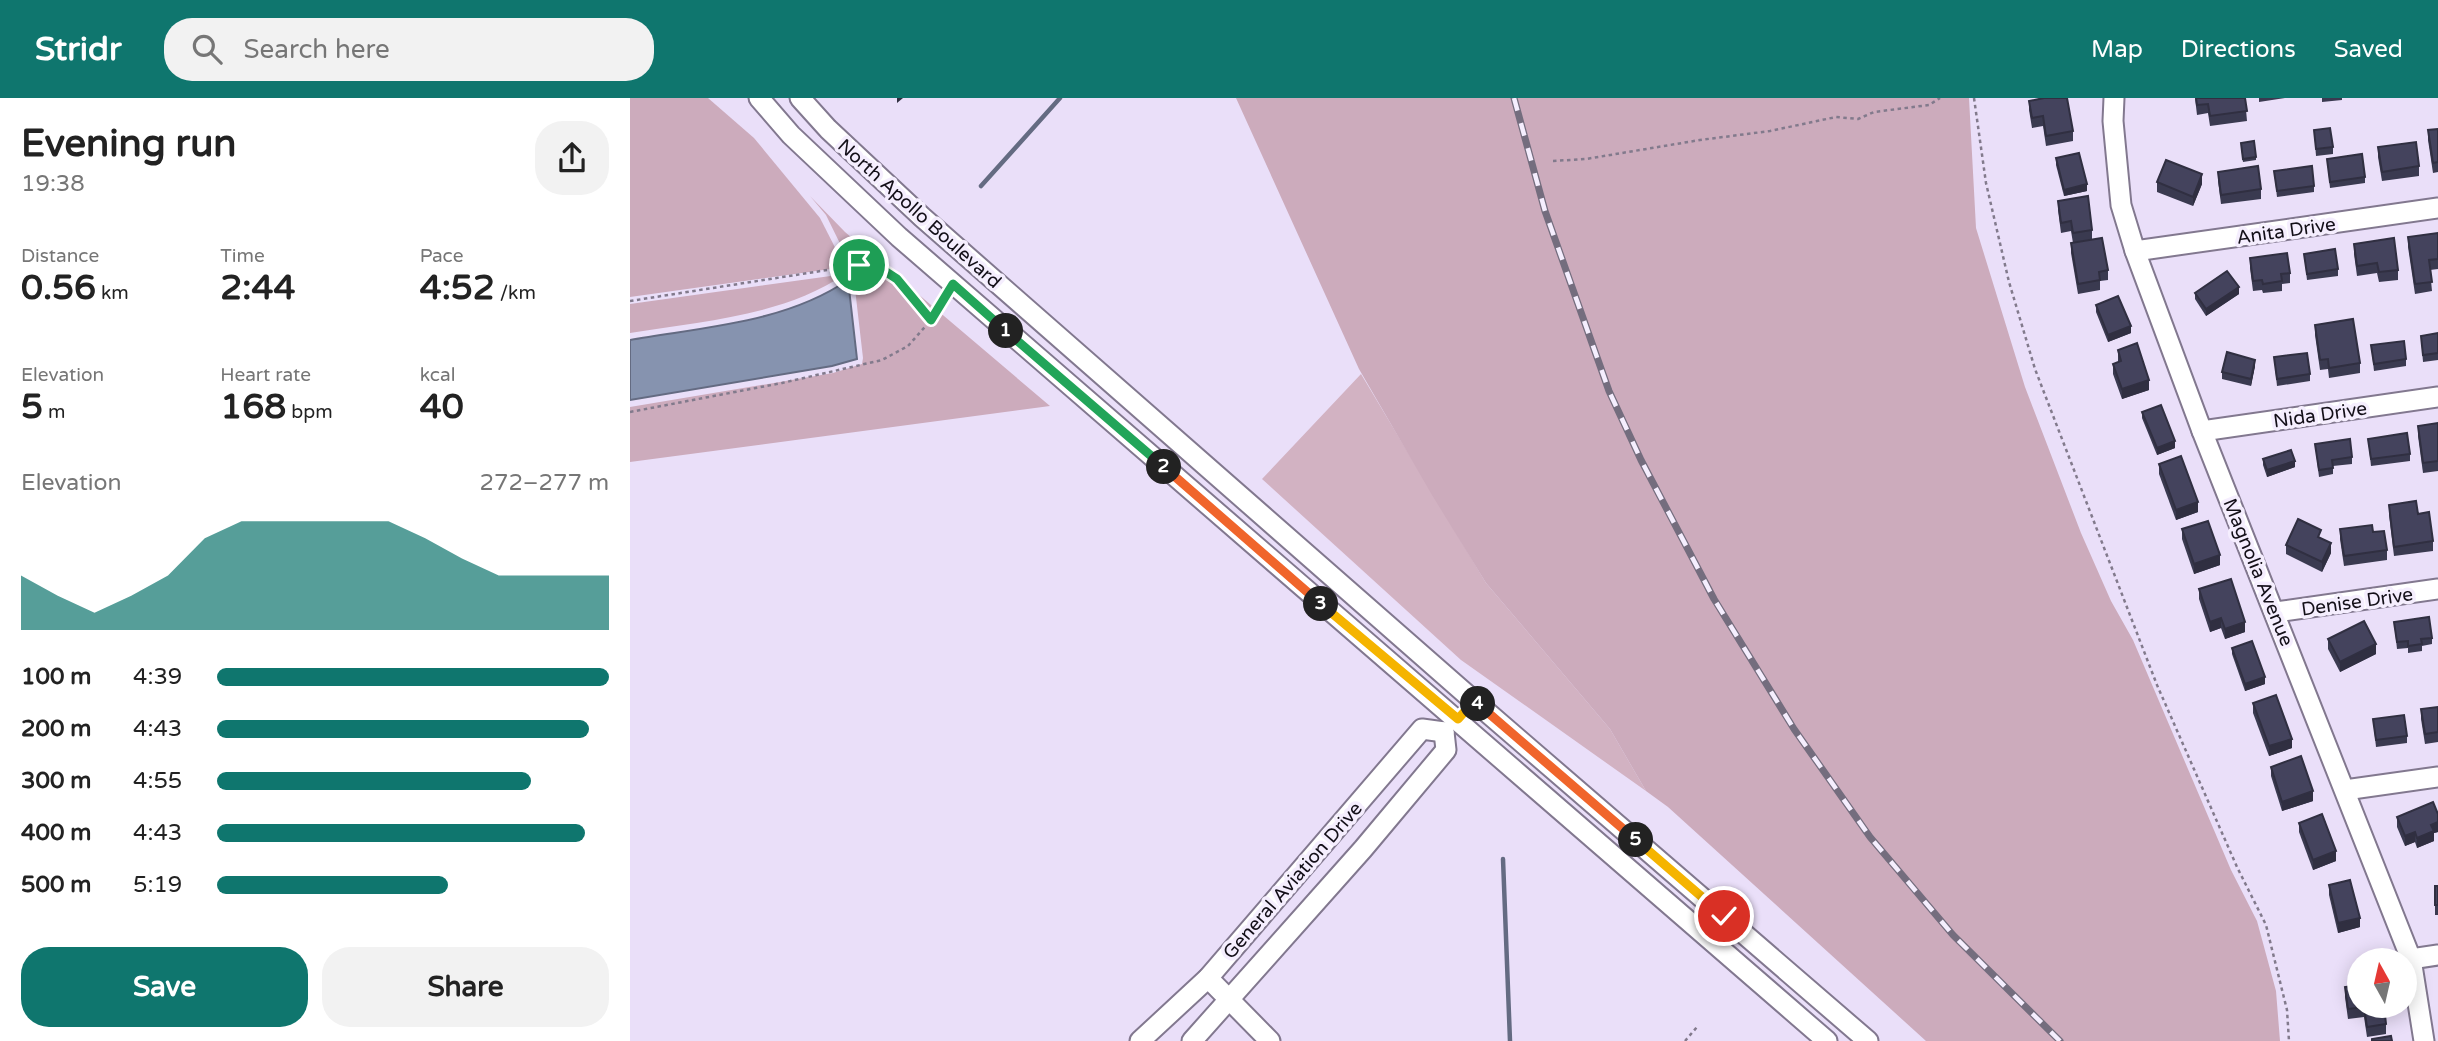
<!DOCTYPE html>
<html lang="en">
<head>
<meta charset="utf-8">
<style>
	:root { --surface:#fff; --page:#f2f2f2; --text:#222; --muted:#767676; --accent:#0f766e }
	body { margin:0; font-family:"Varela Round",sans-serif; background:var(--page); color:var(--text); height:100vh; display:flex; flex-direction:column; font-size:26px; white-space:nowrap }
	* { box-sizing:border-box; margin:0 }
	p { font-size:23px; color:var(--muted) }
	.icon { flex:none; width:38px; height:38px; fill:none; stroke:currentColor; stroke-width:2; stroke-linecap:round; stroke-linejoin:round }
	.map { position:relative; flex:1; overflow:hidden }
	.side { display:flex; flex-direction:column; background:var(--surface); width:630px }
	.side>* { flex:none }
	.needle { width:46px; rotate:352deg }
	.fabs { position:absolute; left:1717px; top:850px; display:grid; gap:14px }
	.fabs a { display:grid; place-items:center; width:70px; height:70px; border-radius:50%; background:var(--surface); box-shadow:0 4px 18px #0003; font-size:35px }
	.pin { position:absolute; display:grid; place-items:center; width:60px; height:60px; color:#fff; margin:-30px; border:4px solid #fff; border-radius:50%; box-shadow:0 2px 7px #0007 }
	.km { position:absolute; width:35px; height:35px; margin:-18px; border-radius:50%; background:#222; color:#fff; font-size:19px; line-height:35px; text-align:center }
	.round { display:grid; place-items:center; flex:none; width:74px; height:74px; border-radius:28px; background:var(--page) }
	.overview { display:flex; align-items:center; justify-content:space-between; height:119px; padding:0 21px }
	h1 { font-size:38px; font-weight:800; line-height:52px }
	.figures { display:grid; grid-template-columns:repeat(3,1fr); gap:10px; height:119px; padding:7px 21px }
	.figures div { display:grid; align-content:center }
	.figures b { font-size:35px; font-weight:800 }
	.figures small { font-size:19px; font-weight:400 }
	.figures p { font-size:19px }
	.chart { height:196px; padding:14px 21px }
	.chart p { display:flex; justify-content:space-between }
	.chart svg { width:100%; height:126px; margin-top:7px; fill:var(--accent); opacity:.7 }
	.primary-button { display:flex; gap:14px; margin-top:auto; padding:14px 21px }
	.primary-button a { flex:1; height:80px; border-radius:28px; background:var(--accent); color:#fff; font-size:28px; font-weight:800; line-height:80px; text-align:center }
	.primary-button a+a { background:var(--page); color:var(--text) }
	ul { padding:0 21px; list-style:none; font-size:23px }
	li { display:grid; grid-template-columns:112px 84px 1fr; align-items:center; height:52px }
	li i { height:18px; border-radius:9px; background:var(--accent) }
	header { display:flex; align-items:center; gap:42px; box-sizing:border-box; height:98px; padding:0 35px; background:var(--accent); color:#fff }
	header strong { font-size:33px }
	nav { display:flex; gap:38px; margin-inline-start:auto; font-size:24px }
	.search { width:490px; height:63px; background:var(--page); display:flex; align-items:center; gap:18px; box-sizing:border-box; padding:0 24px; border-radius:28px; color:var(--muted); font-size:26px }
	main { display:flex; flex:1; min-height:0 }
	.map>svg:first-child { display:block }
	.green { fill:#d2b2c2 }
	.forest { fill:#ccabbc }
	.water { fill:#8693af; stroke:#646b82; stroke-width:2 }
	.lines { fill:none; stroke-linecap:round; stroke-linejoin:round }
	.stream { stroke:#646b82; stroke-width:4.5 }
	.minor-casing { stroke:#82788f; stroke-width:23 }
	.path { stroke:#827a8c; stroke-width:2.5; stroke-dasharray:3.5 3.5; stroke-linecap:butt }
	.minor { stroke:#fff; stroke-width:19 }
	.rail-casing { stroke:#746d7e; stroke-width:7 }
	.rail { stroke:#f5eefe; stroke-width:4.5; stroke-dasharray:13; stroke-linecap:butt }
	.wall { fill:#3a3a50 }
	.shaded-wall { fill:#302f41 }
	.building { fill:#44435d; stroke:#302f41; stroke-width:2 }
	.split-1-casing { stroke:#fff; stroke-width:14 }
	.split-2-casing { stroke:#fff; stroke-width:14 }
	.split-3-casing { stroke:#fff; stroke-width:14 }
	.split-4-casing { stroke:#fff; stroke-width:14 }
	.split-5-casing { stroke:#fff; stroke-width:14 }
	.split-6-casing { stroke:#fff; stroke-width:14 }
	.split-1 { stroke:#22a559; stroke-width:9 }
	.split-2 { stroke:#22a559; stroke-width:9 }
	.split-3 { stroke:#f0652b; stroke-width:9 }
	.split-4 { stroke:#f5b400; stroke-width:9 }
	.split-5 { stroke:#f0652b; stroke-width:9 }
	.split-6 { stroke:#f5b400; stroke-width:9 }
	.labels { text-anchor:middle; stroke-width:7; stroke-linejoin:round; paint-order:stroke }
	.street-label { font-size:19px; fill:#130f18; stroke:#f5eefe }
</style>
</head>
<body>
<header>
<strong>Stridr</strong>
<div class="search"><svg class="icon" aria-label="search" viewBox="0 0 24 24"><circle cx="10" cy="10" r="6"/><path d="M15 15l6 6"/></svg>Search here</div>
<nav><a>Map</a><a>Directions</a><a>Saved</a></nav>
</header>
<main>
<section class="side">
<div class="overview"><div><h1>Evening run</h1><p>19:38</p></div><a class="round"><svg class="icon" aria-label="share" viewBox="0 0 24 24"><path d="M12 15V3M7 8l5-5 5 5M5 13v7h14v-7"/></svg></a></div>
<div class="figures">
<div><p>Distance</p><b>0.56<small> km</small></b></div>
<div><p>Time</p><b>2:44</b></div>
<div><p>Pace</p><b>4:52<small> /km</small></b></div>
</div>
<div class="figures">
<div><p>Elevation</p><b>5<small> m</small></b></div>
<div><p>Heart rate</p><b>168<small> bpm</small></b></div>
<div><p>kcal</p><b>40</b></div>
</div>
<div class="chart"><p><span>Elevation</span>272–277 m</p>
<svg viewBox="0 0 160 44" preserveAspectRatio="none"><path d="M0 44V25L10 32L20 38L30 32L40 25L50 12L60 6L70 6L80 6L90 6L100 6L110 12L120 19L130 25L140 25L150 25L160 25V44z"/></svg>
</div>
<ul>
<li><b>100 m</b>4:39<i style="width:100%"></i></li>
<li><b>200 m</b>4:43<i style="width:95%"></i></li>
<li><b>300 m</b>4:55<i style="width:80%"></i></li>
<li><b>400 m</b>4:43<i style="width:94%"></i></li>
<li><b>500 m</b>5:19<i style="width:59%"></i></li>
</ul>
<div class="primary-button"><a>Save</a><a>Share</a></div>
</section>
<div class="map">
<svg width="1808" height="943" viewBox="0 0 1808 943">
	<rect width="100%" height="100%" fill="#eadff9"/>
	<!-- green -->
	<path class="green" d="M731 276 856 485 980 631 1016 693 831 562 632 381Z"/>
	<!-- forest -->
	<g class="forest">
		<path d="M0 0H78L124 40 190 120 215 169 0 199Z"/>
		<path d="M606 0H1339L1346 130 1395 289 1451 435 1481 503 1503 542 1601 772 1627 823 1646 893 1650 943H1296L1038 709 1016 693 980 631 856 485 802 397 729 271Z"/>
		<path d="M180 98 215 134 420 308 0 364V309L203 275 232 266 233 260 224 182 222 177 218 175 221 168 196 117Z"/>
		<path d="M215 176C154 218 72 223 0 235V206Z"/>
	</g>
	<!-- water -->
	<path class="water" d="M218 182 227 261 202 268 0 302V242C73 229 155 225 218 182Z"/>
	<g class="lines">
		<!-- stream -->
		<g class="stream">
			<path d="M351 88 430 0"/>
			<path d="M873 761 880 943"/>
		</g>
		<defs>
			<g id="minor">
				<path d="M129 0 161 37 269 139 1197 943"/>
				<path d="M170 0 198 31 292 119 844 603 1238 943"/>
				<path d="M1484 0 1483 23 1491 107 1505 153 1572 333 1781 861 1794 943"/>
				<path d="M1505 153 1808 110"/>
				<path d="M1572 333 1808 299"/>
				<path d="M1646 514 1808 491"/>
				<path d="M1715 692 1808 679"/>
				<path d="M1781 861 1808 857"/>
				<path d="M578 880 640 943"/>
				<path d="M510 943 578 880 792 631 814 634"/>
				<path d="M562 943 733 751 816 652 814 634"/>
			</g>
		</defs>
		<!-- minor casing -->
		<use href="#minor" class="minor-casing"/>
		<!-- path -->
		<g class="path">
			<path d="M1344 0 1356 85 1379 184 1405 271 1527 587 1607 769 1636 827 1657 912 1659 943"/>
			<path d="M923 63 956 61 1070 42 1140 33 1206 19 1228 21 1244 14 1299 7 1310 0"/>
			<path d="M0 203 229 167 247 168 267 181 300 221"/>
			<path d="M0 314 152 285 252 262 278 248 301 222 314 201"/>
			<path d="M1055 943 1067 929"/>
		</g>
		<!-- minor -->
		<use href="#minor" class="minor"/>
		<defs>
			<path id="rail" d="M884 0 915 113 979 293 1011 362 1084 501 1164 631 1240 739 1323 837 1430 943"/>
		</defs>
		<!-- rail casing -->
		<use href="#rail" class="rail-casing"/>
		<!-- rail -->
		<use href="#rail" class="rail"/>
	</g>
	<!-- wall -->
	<g class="wall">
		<path d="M1565 0H1615L1617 23 1580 28 1578 15 1567 17Z"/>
		<path d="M1629 0H1655L1629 4Z"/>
		<path d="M1692 0H1712V2L1692 4Z"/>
		<path d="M1399 3 1443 33V43L1416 48 1413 28 1402 30 1399 12Z"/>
		<path d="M1808 31V74L1803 75 1798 42V32Z"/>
		<path d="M1684 32 1703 49V56L1686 58Z"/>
		<path d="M1611 48 1626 59V62L1613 64Z"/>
		<path d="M1748 49 1789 68V78L1752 83 1748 59Z"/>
		<path d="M1426 60 1457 93 1434 98 1426 67Z"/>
		<path d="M1697 61 1735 79V85L1700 90Z"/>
		<path d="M1644 73 1684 88V94L1647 99Z"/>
		<path d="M1588 74 1631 91V101L1591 106 1588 83Z"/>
		<path d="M1527 84 1572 86 1563 108 1527 94Z"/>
		<path d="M1428 103 1462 132V142L1478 172V182L1470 183V192L1448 196 1441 155V145L1458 142 1443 145 1441 133 1431 135 1428 112Z"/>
		<path d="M1808 135V171L1800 172 1802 193 1785 196 1778 149V139Z"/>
		<path d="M1724 146 1768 172V182L1749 184 1747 175 1727 178 1724 156Z"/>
		<path d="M1674 156 1708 171V178L1677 182Z"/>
		<path d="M1620 160 1660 175V185L1652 186V193L1633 195 1632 192 1623 193 1620 170Z"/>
		<path d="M1565 195 1609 196 1576 218 1565 201Z"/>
		<path d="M1466 207 1501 235 1478 244 1466 214Z"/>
		<path d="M1685 227 1730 265V275L1699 280 1698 271 1690 272 1685 237Z"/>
		<path d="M1808 235V262L1793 264 1791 238Z"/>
		<path d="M1741 247 1776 261V268L1744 273Z"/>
		<path d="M1488 252 1519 292 1492 301 1483 276V266L1488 264Z"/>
		<path d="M1644 259 1680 276V283L1647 288Z"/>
		<path d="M1625 268 1621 288 1592 281V274Z"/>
		<path d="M1512 314 1545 350 1527 357 1512 320Z"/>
		<path d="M1808 325V373L1793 375 1788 338V328Z"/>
		<path d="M1738 341 1780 356V363L1741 368Z"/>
		<path d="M1685 346 1722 359V366L1703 368V376L1689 379Z"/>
		<path d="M1633 361 1665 369 1637 379 1633 367Z"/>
		<path d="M1529 366 1568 414 1546 422 1529 376Z"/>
		<path d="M1759 407 1788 416 1803 443V453L1764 458 1759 417Z"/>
		<path d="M1552 431 1590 467 1564 476 1552 441Z"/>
		<path d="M1710 431 1757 452V462L1714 468 1710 441Z"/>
		<path d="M1691 440 1701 455 1692 474 1656 456V447Z"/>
		<path d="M1569 491 1615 534 1595 541 1591 530 1580 534 1569 501Z"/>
		<path d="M1764 524 1802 540V546L1792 548V553L1778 555V550L1767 551Z"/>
		<path d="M1698 541 1746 556 1710 574 1698 551Z"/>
		<path d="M1602 550 1635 586 1615 593 1602 556Z"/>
		<path d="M1623 605 1662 650 1639 658 1623 615Z"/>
		<path d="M1808 609V644L1795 646 1791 621V611Z"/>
		<path d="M1743 621 1777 638V645L1746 649Z"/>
		<path d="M1641 669 1683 703 1652 713 1641 678Z"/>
		<path d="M1808 716V734L1804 735V743L1787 750 1785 744 1775 748 1767 729V719Z"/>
		<path d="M1669 725 1706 763 1683 772 1669 734Z"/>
		<path d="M1699 787 1730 829 1708 835 1699 797Z"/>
		<rect x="1805" y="788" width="3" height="29"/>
		<path d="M1715 889 1754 908 1756 926V936L1737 939 1734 919 1718 921 1715 899Z"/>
	</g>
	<!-- shaded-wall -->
	<g class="shaded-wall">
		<path d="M267 0H273L267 5Z"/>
		<path d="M1572 76V86L1563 108V99Z"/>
		<path d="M1457 86V93L1434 98V92Z"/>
		<path d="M1609 189V196L1576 218V211Z"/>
		<path d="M1501 228V235L1478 244V237Z"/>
		<path d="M1625 262V268L1621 288V281Z"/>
		<path d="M1519 282V292L1492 301V291Z"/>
		<path d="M1545 343V350L1527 357V350Z"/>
		<path d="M1665 363V369L1637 379V372Z"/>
		<path d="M1568 404V414L1546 422V412Z"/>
		<path d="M1701 445V455L1692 474V464Z"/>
		<path d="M1590 457V467L1564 476V466Z"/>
		<path d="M1591 520V530L1580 534V524Z"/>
		<path d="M1615 524V534L1595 541V531Z"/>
		<path d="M1746 546V556L1710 574V564Z"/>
		<path d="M1635 579V586L1615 593V586Z"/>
		<path d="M1662 641V650L1639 658V648Z"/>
		<path d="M1683 693V703L1652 713V704Z"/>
		<path d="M1808 724V734L1804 735V743L1787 750V740L1801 727Z"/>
		<path d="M1785 734V744L1775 748V738Z"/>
		<path d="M1706 753V763L1683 772V762Z"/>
		<path d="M1730 820V829L1708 835V825Z"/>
	</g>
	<!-- building -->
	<g class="building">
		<path d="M1414 0H1437L1443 33 1416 38 1413 18 1402 20 1399 3Z"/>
		<path d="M1566 0H1615L1617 13 1580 18 1578 6 1567 7Z"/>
		<path d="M1700 30 1703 49 1686 51 1684 32Z"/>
		<path d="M1808 31V64L1803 65 1798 32Z"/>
		<path d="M1624 43 1626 59 1613 61 1611 45Z"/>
		<path d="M1786 44 1789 68 1752 74 1748 49Z"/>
		<path d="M1449 55 1457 86 1434 92 1426 60Z"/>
		<path d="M1732 56 1735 79 1700 84 1697 61Z"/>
		<path d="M1536 62 1572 76 1563 99 1527 84Z"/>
		<path d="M1628 68 1631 91 1591 97 1588 74Z"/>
		<path d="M1682 68 1684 88 1647 93 1644 73Z"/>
		<path d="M1458 98 1462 132 1443 135 1441 123 1431 125 1428 103Z"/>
		<path d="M1808 135V161L1799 162 1802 184 1785 186 1778 139Z"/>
		<path d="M1472 140 1478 172 1469 174 1470 182 1448 186 1441 145Z"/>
		<path d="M1764 140 1768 172 1749 174 1747 165 1727 168 1724 146Z"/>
		<path d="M1705 151 1708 171 1677 176 1674 156Z"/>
		<path d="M1657 155 1660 175 1651 176 1652 183 1633 186 1632 182 1623 183 1620 160Z"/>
		<path d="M1597 173 1609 189 1576 211 1565 195Z"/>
		<path d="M1488 198 1501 228 1478 237 1466 207Z"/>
		<path d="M1723 221 1730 265 1699 270 1698 261 1690 262 1685 227Z"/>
		<path d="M1808 235V255L1793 257 1791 238Z"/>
		<path d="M1774 243 1776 261 1744 266 1741 247Z"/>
		<path d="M1507 245 1519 282 1492 291 1483 266 1491 263 1488 252Z"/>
		<path d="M1597 254 1625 262 1621 281 1592 274Z"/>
		<path d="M1677 255 1680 276 1647 281 1644 259Z"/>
		<path d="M1531 307 1545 343 1527 350 1512 314Z"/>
		<path d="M1808 325V363L1793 365 1788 328Z"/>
		<path d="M1777 335 1780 356 1741 361 1738 341Z"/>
		<path d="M1720 341 1722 359 1702 362 1703 370 1689 372 1685 346Z"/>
		<path d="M1661 352 1665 363 1637 372 1633 361Z"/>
		<path d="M1551 358 1568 404 1546 412 1529 366Z"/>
		<path d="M1786 403 1788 416 1799 414 1803 443 1764 449 1759 407Z"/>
		<path d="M1668 421 1691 432 1688 439 1701 445 1692 464 1656 447Z"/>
		<path d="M1578 423 1590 457 1564 466 1552 431Z"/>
		<path d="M1742 427 1743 434 1754 433 1757 452 1714 458 1710 431Z"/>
		<path d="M1601 481 1615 524 1595 531 1591 520 1580 524 1569 491Z"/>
		<path d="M1799 519 1802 540 1791 541 1792 546 1778 548V543L1767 544 1764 524Z"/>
		<path d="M1734 523 1746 546 1710 564 1698 541Z"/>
		<path d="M1622 543 1635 579 1615 586 1602 550Z"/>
		<path d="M1646 597 1662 641 1639 648 1623 605Z"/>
		<path d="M1808 609V634L1795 636 1791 611Z"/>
		<path d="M1774 617 1777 638 1746 642 1743 621Z"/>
		<path d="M1671 658 1683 693 1652 704 1641 669Z"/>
		<path d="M1803 704 1808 716V724L1801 727 1804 733 1787 740 1785 734 1775 738 1767 719Z"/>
		<path d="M1692 716 1706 753 1683 762 1669 725Z"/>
		<path d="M1720 782 1730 820 1708 825 1699 787Z"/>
		<rect x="1805" y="788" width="3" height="19"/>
		<path d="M1729 887V908H1754L1756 926 1737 929 1734 909 1718 911 1715 889Z"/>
		<path d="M1761 938 1762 943H1742V941Z"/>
	</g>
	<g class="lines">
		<defs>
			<path id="split-1" d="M229 167 247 168 267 181 301 222 323 186 376 233"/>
			<path id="split-2" d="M376 233 534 369"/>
			<path id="split-3" d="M534 369 691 506"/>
			<path id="split-4" d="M691 506 828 621 844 603 848 606"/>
			<path id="split-5" d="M848 606 1006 742"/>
			<path id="split-6" d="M1006 742 1094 818"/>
		</defs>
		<!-- split-1 casing -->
		<use href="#split-1" class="split-1-casing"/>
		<!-- split-2 casing -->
		<use href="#split-2" class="split-2-casing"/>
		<!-- split-3 casing -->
		<use href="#split-3" class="split-3-casing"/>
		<!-- split-4 casing -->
		<use href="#split-4" class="split-4-casing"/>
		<!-- split-5 casing -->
		<use href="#split-5" class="split-5-casing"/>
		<!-- split-6 casing -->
		<use href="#split-6" class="split-6-casing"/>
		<!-- split-1 -->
		<use href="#split-1" class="split-1"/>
		<!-- split-2 -->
		<use href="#split-2" class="split-2"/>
		<!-- split-3 -->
		<use href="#split-3" class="split-3"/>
		<!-- split-4 -->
		<use href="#split-4" class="split-4"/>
		<!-- split-5 -->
		<use href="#split-5" class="split-5"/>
		<!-- split-6 -->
		<use href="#split-6" class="split-6"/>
	</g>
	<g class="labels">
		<!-- street labels -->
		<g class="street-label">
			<text transform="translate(290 115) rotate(42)" y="7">North Apollo Boulevard</text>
			<text transform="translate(1656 132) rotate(-8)" y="7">Anita Drive</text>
			<text transform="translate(1690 316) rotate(-8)" y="7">Nida Drive</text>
			<text transform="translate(1629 474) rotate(68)" y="7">Magnolia Avenue</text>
			<text transform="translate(1727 503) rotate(-8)" y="7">Denise Drive</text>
			<text transform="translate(662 782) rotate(-49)" y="7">General Aviation Drive</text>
		</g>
	</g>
</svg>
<div class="fabs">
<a><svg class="needle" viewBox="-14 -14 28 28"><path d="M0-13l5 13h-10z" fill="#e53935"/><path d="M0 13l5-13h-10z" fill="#767676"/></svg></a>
</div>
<div class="pin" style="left:229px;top:167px;background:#1e9e55"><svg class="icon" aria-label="arrive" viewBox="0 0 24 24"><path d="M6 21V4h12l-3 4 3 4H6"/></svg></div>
<div class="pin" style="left:1094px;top:818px;background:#d93025"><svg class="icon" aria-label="check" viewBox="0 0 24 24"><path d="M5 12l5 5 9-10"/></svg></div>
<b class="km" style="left:376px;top:233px">1</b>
<b class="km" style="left:534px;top:369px">2</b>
<b class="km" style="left:691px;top:506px">3</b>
<b class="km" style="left:848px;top:606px">4</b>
<b class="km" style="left:1006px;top:742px">5</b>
</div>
</main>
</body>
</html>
